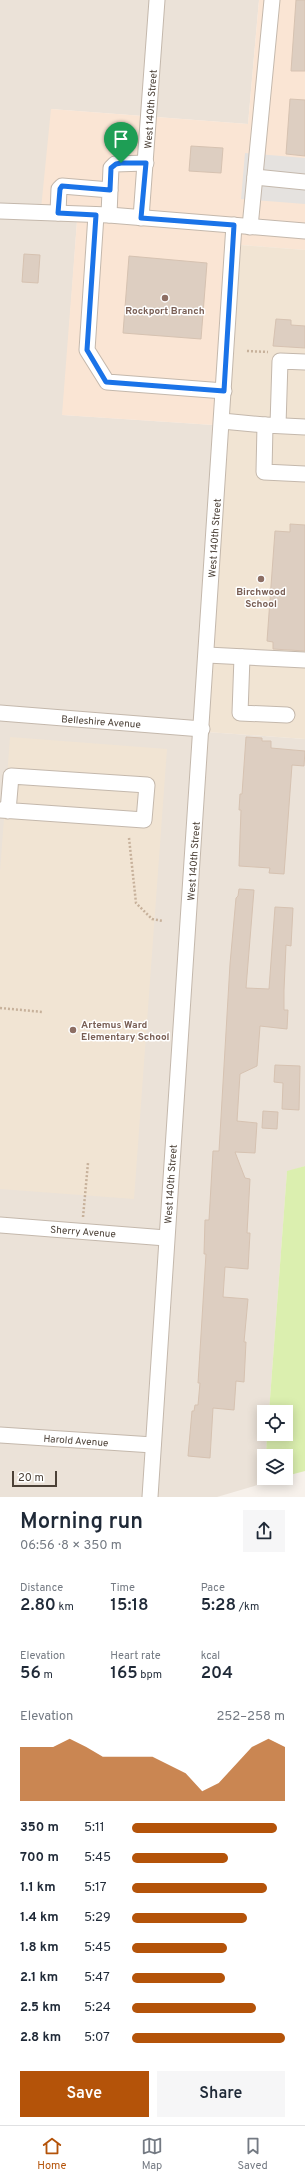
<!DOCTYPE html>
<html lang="en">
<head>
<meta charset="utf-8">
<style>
	:root { --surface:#fff; --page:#f6f6f7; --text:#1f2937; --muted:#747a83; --line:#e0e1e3; --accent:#b45309 }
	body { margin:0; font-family:Overpass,sans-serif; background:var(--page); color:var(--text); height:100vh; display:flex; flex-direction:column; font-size:15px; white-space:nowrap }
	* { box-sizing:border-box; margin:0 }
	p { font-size:13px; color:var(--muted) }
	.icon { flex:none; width:22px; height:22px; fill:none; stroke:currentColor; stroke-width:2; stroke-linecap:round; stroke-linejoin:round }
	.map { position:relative; height:1497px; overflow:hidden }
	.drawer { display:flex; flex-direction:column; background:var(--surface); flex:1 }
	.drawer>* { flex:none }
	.tools { position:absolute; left:257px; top:1405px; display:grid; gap:8px }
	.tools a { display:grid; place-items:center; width:36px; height:36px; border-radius:0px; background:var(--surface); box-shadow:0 2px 10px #0003; font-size:20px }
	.scale { position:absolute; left:12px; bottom:10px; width:45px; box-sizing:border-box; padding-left:4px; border:2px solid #4c4137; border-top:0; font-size:11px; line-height:14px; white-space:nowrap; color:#4c4137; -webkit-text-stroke:3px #fff; paint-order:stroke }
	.pin { position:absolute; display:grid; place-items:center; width:34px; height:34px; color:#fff; margin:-41px -17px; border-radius:50% 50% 50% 0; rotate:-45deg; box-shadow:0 0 4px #0007 }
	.pin .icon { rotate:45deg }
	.round { display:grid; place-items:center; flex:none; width:42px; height:42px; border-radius:0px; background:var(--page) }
	.head { display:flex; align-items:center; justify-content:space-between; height:68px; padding:0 20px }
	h1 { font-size:22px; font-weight:600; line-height:30px }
	.metrics { display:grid; grid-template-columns:repeat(3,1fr); gap:6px; height:68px; padding:4px 20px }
	.metrics div { display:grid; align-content:center }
	.metrics b { font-size:17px; font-weight:600 }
	.metrics small { font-size:11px; font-weight:400 }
	.metrics p { font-size:11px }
	.chart { height:112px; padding:8px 20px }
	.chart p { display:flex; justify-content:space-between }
	.chart svg { width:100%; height:72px; margin-top:4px; fill:var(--accent); opacity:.7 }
	.button { display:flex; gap:8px; margin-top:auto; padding:8px 20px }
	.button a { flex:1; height:46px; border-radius:0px; background:var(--accent); color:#fff; font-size:16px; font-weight:600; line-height:46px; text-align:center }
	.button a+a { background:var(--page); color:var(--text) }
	ul { padding:0 20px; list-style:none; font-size:13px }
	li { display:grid; grid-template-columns:64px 48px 1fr; align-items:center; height:30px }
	li i { height:10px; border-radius:5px; background:var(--accent) }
	.dock { display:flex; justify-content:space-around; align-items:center; height:56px; border-top:1px solid var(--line); background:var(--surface); font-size:11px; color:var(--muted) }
	.dock a { display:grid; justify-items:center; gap:2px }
	.dock .current { color:var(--accent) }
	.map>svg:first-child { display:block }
	.residential { fill:#ebe2d8 }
	.commercial { fill:#fae5d4 }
	.education { fill:#f1e4d3 }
	.green { fill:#dbefaf }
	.parking { fill:#e5e2df }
	.building { fill:#ddcec1; stroke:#d6c2b1 }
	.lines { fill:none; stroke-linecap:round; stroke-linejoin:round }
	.minor-casing { stroke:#c4b8ac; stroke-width:17 }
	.path { stroke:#c7b19b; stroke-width:2.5; stroke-dasharray:2 2; stroke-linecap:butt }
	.minor { stroke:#fff; stroke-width:15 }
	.route-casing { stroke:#fff; stroke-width:8 }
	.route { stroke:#1a73e8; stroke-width:5 }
	.education-dot { fill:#8d6e63; stroke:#fff; stroke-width:1.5 }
	.labels { text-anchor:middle; stroke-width:3; stroke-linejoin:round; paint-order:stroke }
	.street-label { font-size:10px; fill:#4c4137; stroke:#fff }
	.education-label { font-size:10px; font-weight:bold; fill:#785e54; stroke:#fff }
</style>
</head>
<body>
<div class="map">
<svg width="305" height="1497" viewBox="0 0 305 1497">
	<rect width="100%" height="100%" fill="#f7f1eb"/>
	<!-- residential -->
	<path class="residential" d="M0 0H259L248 124 51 109 77 221 63 415 229 426 207 732 305 739V1166L287 1172 269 1412H264V1434H267L266 1456H264V1483L217 1497H0Z"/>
	<!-- commercial -->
	<path class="commercial" d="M259 0H305V250L241 245 229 426 62 415 77 221 40 219 51 109 248 124Z"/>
	<!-- education -->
	<g class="education">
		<path d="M241 245 305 250V739L207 732Z"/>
		<path d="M10 737 167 749 134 1199 0 1189V872Z"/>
	</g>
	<!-- green -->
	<path class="green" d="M305 1166V1471L286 1476V1456H266L267 1434H286V1412H269L287 1171Z"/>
	<!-- parking -->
	<path class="parking" d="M245 153 305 158V204L241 199Z"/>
	<!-- building -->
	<g class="building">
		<path d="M296 0H305V71H291Z"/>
		<path d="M290 99 305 100V156L286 154Z"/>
		<path d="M191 146 223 148 221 173 189 171Z"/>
		<path d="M24 254 40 255 38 283 22 282Z"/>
		<path d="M129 256 207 263 201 339 123 333Z"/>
		<path d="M276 319 291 320V325L305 326V348L273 346Z"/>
		<path d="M290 524 305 525V651L273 649V642L267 641 275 531 290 532Z"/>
		<path d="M246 737 262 738V741H271V748L305 751 304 766 292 765 284 874 269 873 270 868 239 866 241 810H239L240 794H242Z"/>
		<path d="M239 889 254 890 246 988 269 989 275 907 293 908 291 946 286 945 284 990V1010H288L287 1029 260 1026 257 1066 240 1074 237 1121 257 1123 255 1153 235 1152 245 1178 250 1179 247 1233H250L248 1269 225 1267 223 1297 248 1299 244 1342H246L244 1382 236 1381 234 1410 213 1408 210 1458 188 1456 192 1411H194L195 1405H198L200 1383H198L206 1254H204L205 1220H209L213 1151H219L230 964 236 898 238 896Z"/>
		<path d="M275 1065 300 1066 299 1110 282 1109 283 1083 274 1082Z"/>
		<path d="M263 1111 278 1112 277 1129 262 1128Z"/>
	</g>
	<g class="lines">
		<defs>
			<g id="minor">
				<path d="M255 177 305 182"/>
				<path d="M110 190 111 168 115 164 146 163"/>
				<path d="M0 211 109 215 305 231"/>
				<path d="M58 213 59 189 62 186 110 190 109 215"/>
				<path d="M96 215 87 350 107 382 224 391"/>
				<path d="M141 218 157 0"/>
				<path d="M250 227 272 0"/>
				<path d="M222 421 265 425"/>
				<path d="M278 425 280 361 305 362"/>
				<path d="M305 427 265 425 264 472 305 474"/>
				<path d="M207 655 305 660"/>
				<path d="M242 657 240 713 287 715"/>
				<path d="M0 713 202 729"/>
				<path d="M0 810 15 811 144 820 147 785 11 776 8 811"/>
				<path d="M0 1225 166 1238"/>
				<path d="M0 1435 153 1445"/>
				<path d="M150 1497 234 225"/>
			</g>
		</defs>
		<!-- minor casing -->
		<use href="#minor" class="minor-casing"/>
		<!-- path -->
		<g class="path">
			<path d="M247 351 268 352"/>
			<path d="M129 838 136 903 152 919 163 921"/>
			<path d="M0 1008 43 1012"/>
			<path d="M83 1217 88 1163"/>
		</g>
		<!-- minor -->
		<use href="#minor" class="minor"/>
	</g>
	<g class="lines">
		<defs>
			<path id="route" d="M121 163H146L141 218 234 225 224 391 106 382 87 350 96 215 58 213 60 189 62 186 110 190 111 168 116 164Z"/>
		</defs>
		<!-- route casing -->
		<use href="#route" class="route-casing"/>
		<!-- route -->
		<use href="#route" class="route"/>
	</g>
	<!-- markers -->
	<g class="education-dot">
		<circle cx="165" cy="298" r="4"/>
		<circle cx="261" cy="579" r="4"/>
		<circle cx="73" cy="1030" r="4"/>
	</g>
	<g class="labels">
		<!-- street labels -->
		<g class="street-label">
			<text transform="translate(150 109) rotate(-86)" y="4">West 140th Street</text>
			<text transform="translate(214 538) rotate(-86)" y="4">West 140th Street</text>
			<text transform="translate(101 721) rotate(4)" y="4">Belleshire Avenue</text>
			<text transform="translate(193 861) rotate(-86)" y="4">West 140th Street</text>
			<text transform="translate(170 1184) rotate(-86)" y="4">West 140th Street</text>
			<text transform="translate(83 1231) rotate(4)" y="4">Sherry Avenue</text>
			<text transform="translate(76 1440) rotate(4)" y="4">Harold Avenue</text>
		</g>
		<!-- education labels -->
		<g class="education-label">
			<text x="165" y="314">Rockport Branch</text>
			<text x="261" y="595">Birchwood<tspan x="261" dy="12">School</tspan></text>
			<text x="81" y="1028" text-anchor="start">Artemus Ward<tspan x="81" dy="12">Elementary School</tspan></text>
		</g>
	</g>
</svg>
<div class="tools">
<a><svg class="icon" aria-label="locate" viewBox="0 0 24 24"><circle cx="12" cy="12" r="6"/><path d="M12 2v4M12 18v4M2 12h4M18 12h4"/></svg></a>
<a><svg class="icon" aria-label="layers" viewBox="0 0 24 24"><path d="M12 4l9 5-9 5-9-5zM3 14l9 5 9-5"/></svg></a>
</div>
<div class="scale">20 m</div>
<div class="pin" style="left:121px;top:163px;background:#1e9e55"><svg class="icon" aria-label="arrive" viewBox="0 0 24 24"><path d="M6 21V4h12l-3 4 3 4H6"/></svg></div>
</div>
<section class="drawer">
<div class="head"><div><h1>Morning run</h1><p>06:56 · 8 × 350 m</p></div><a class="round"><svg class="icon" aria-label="share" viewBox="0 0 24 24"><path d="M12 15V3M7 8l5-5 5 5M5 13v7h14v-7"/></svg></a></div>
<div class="metrics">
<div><p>Distance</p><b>2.80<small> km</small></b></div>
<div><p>Time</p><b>15:18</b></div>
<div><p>Pace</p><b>5:28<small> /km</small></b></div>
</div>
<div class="metrics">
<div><p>Elevation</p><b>56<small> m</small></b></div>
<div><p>Heart rate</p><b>165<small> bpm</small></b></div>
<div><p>kcal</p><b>204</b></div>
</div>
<div class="chart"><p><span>Elevation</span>252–258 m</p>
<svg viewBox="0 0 160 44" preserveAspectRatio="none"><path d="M0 44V11L10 11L20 11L30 6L40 11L50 17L60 17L70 17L80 17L90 22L100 27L110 38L120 33L130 22L140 11L150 6L160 11V44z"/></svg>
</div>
<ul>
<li><b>350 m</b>5:11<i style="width:95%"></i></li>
<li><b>700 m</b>5:45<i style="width:63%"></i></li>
<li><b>1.1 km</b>5:17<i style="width:88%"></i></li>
<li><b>1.4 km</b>5:29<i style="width:75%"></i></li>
<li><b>1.8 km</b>5:45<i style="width:62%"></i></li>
<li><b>2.1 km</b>5:47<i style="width:61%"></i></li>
<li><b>2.5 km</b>5:24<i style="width:81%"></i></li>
<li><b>2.8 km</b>5:07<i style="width:100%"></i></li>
</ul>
<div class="button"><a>Save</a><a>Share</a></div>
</section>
<nav class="dock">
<a class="current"><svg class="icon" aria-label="home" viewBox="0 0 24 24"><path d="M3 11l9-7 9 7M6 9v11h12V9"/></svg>Home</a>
<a><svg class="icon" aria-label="map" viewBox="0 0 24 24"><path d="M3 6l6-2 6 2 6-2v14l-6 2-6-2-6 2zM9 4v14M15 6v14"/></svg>Map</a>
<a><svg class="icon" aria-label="saved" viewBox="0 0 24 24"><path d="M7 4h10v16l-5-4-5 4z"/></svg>Saved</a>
</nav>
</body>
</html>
